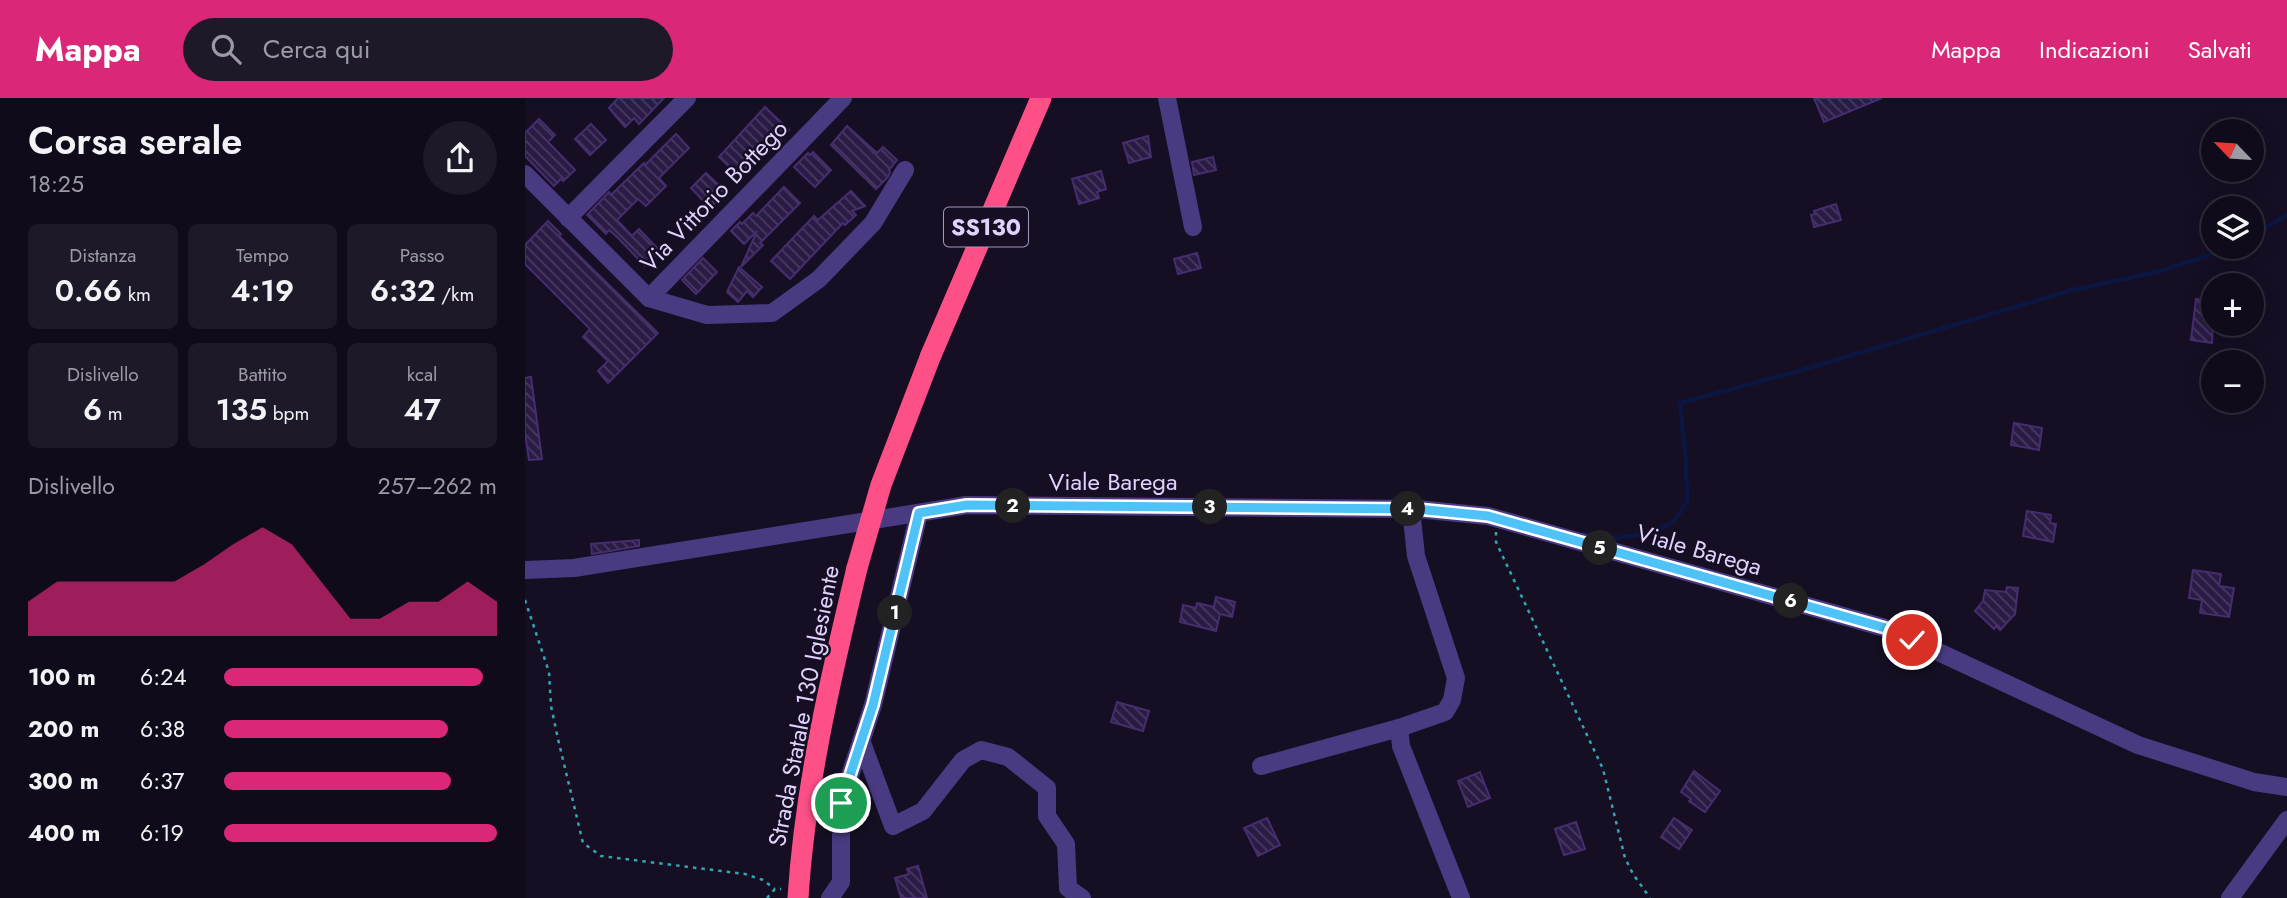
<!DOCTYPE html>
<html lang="it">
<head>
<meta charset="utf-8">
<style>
	:root { --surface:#100b1b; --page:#1e1928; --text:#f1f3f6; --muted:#9c9ba3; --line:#302b3a; --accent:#db2777 }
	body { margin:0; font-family:Jost,sans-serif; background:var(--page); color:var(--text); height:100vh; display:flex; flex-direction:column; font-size:26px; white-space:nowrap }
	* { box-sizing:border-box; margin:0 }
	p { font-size:23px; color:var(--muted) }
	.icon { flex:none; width:38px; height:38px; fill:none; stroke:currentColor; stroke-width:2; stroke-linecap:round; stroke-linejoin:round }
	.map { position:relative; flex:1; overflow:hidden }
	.drawer { display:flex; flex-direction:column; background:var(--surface); width:525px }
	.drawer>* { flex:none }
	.needle { width:46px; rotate:295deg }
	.controls { position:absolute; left:1676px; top:21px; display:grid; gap:14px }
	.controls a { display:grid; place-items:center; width:63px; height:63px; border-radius:50%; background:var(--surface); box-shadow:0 4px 18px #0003,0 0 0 2px var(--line); font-size:35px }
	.pin { position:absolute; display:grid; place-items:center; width:60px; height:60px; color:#fff; margin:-30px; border:4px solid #fff; border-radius:50%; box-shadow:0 2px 7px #0007 }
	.km { position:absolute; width:35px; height:35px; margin:-18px; border-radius:50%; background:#222; color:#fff; font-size:19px; line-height:35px; text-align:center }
	.round { display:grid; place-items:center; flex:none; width:74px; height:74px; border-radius:37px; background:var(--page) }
	.headline { display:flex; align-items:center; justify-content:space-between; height:119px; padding:0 28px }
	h1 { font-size:38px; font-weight:600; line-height:52px }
	.figures { display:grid; grid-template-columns:repeat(3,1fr); gap:10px; height:119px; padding:7px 28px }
	.figures div { display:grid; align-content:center; border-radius:10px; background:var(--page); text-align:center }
	.figures b { font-size:30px; font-weight:600 }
	.figures small { font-size:19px; font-weight:400 }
	.figures p { font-size:19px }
	.chart { height:196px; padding:14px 28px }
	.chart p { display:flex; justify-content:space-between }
	.chart svg { width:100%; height:126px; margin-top:7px; fill:var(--accent); opacity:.7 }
	ul { padding:0 28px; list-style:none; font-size:23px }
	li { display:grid; grid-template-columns:112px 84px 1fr; align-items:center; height:52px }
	li i { height:18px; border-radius:9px; background:var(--accent) }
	header { display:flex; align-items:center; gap:42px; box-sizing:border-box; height:98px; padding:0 35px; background:var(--accent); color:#fff }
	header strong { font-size:33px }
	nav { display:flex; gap:38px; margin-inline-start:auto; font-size:24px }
	.search { width:490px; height:63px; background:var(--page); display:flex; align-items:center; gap:18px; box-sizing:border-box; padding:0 24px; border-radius:38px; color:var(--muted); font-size:26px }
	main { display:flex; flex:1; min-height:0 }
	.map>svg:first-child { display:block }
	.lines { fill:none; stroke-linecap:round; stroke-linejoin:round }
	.stream { stroke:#0b1641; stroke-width:4.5 }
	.building { fill:url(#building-back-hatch); stroke:#452d70; stroke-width:2 }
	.path { stroke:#31a7b4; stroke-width:2.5; stroke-dasharray:3.5 5; stroke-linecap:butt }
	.minor { stroke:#493a82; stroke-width:18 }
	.highway { stroke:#fc5087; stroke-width:21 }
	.highway-bridge { stroke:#fc5087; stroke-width:21 }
	.route-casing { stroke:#fff; stroke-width:14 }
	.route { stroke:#4fc3f7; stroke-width:9 }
	.labels { text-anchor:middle; stroke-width:5; stroke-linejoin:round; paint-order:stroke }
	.shield { fill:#160f24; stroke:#a398bd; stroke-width:2 }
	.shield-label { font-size:23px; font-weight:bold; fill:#dfd3fe }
	.street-label { font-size:24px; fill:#dfd3fe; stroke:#160f24 }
</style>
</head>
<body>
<header>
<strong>Mappa</strong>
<div class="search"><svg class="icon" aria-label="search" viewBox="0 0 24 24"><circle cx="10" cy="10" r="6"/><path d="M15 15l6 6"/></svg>Cerca qui</div>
<nav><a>Mappa</a><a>Indicazioni</a><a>Salvati</a></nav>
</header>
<main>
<section class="drawer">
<div class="headline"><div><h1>Corsa serale</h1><p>18:25</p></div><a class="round"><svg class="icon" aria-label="share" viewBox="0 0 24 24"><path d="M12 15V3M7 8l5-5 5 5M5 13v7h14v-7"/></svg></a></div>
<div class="figures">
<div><p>Distanza</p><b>0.66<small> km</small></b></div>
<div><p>Tempo</p><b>4:19</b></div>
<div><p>Passo</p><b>6:32<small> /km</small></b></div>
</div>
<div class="figures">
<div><p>Dislivello</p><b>6<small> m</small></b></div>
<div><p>Battito</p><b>135<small> bpm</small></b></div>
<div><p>kcal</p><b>47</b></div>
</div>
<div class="chart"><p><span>Dislivello</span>257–262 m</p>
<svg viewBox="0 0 160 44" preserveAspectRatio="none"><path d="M0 44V32L10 25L20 25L30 25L40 25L50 25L60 19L70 12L80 6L90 12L100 25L110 38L120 38L130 32L140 32L150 25L160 32V44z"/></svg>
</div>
<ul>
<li><b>100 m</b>6:24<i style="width:95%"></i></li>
<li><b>200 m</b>6:38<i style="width:82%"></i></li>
<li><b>300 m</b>6:37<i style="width:83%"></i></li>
<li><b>400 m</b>6:19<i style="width:100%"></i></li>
</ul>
</section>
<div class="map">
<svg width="1762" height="800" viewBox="0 0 1762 800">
	<defs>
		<pattern id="building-back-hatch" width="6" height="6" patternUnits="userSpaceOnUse" patternTransform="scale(1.75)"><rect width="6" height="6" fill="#2a1b45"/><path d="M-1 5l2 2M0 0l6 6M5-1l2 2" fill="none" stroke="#483b61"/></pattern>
	</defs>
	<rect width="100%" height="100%" fill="#160f24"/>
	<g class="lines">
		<!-- stream -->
		<g class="stream">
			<path d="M1727 138 1762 117"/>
			<path d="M1058 436 1091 440 1129 435 1149 423 1162 404 1161 363 1155 305 1270 274 1544 193 1636 173 1709 149"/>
		</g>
	</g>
	<!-- building -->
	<g class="building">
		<path d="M93 0H139L114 26 109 20 100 29 84 10Z"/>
		<path d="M1289 0H1357L1299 24Z"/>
		<path d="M240 9 264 32 249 49 245 45 214 78 194 59Z"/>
		<path d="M14 21 30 37 23 44 50 72 38 83 36 81 29 88 0 58V35Z"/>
		<path d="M66 26 81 42 65 57 50 41Z"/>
		<path d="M322 28 352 55 358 49 372 62 364 72 365 74 363 79 351 91 306 47Z"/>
		<path d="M151 36 164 50 134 80 141 88 121 108 113 101 92 122 107 138 114 131 135 153 120 168 91 138 84 132 81 136 62 117 84 94 86 97 119 65 120 67Z"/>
		<path d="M623 38 626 59 604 65 598 45Z"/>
		<path d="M288 54 306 72 290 89 269 69 283 55 285 57Z"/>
		<path d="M688 59 691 72 669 77 667 64Z"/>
		<path d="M576 73 581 91 572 94 574 100 554 106 547 81Z"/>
		<path d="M181 75 201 94 185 110 166 90Z"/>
		<path d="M259 89 275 105 235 145 238 147 216 169 232 133 219 146 206 133 215 124 217 126 228 115 231 118Z"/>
		<path d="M326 93 340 108 327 113 331 117 320 127 318 125 265 181 246 163 289 118 293 122Z"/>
		<path d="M1311 106 1316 122 1289 129 1286 117 1290 116 1289 113Z"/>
		<path d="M23 123 36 136 34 138 133 235 83 285 73 273 83 263 58 239 65 231 0 166V147Z"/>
		<path d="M672 155 676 170 653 176 649 161Z"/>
		<path d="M178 160 192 174 171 196 157 182Z"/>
		<path d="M214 169 237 189 228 199 222 193 213 204 202 194Z"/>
		<path d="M1671 201 1689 203 1687 245 1666 242Z"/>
		<path d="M6 279 17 361 4 362 0 335V280Z"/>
		<path d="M1489 325 1517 330 1514 352 1486 347Z"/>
		<path d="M1502 413 1526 417 1525 425 1531 426 1528 444 1498 438Z"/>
		<path d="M114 442V448L67 456 66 446Z"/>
		<path d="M1668 472 1696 476 1694 488 1709 490 1704 519 1675 515 1677 502 1664 500Z"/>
		<path d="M1482 489 1493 490 1490 516 1475 532 1471 528 1469 531 1450 513 1458 503 1460 492 1481 494Z"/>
		<path d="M691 499 710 504 707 519 695 516 691 533 655 524 658 507 671 510 672 505 689 509Z"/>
		<path d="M592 604 624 613 618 633 586 624Z"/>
		<path d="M1169 673 1195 693 1180 714 1164 703 1166 701 1156 694Z"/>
		<path d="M955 674 965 700 943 709 933 683Z"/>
		<path d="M742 720 755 747 733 758 719 730Z"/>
		<path d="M1149 720 1167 732 1154 751 1136 739Z"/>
		<path d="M1051 724 1060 751 1039 757 1030 731Z"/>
		<path d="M393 768 402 800H376L370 780 384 776 382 771Z"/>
	</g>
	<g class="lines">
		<!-- path -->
		<g class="path">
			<path d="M971 434V444L1078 671 1100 760 1108 776 1125 800"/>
			<path d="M0 502 24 574 26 608 33 641 58 745 76 758 220 776 238 782 250 791"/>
			<path d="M242 800 250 791H256"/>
		</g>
		<!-- minor -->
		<g class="minor">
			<path d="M642 0 668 129"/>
			<path d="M0 76 124 200 182 217 247 215 294 181 348 125 380 72"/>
			<path d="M43 120 162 0"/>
			<path d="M124 200 318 0"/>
			<path d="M0 472 49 470 442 407 892 411 963 418 1364 531 1613 647 1729 684 1762 689"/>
			<path d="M874 630 876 648 936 800"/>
			<path d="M337 645 368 728 398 713 438 662 456 652 483 659 522 690V718L541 746 543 790 557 800"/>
			<path d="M736 668 874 630 920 614 927 602 931 580 891 458 886 411"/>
			<path d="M305 800 316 784V705L348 607 394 415"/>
			<path d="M1705 800 1762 722"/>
		</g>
		<!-- highway -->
		<g class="highway">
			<path d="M406 257 516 0"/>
			<path d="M273 800C280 688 306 578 332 470"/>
		</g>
		<!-- highway-bridge -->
		<path class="highway-bridge" d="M332 470 356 387 406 257"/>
	</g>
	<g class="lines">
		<defs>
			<path id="route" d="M316 705 348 607 394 415 442 407 892 411 963 418 1364 531 1387 542"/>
		</defs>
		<!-- route casing -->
		<use href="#route" class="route-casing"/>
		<!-- route -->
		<use href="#route" class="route"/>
	</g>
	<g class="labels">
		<!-- shield labels -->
		<rect class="shield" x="419" y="109.5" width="84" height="39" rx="5"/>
		<g class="shield-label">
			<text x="461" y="137">SS130</text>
		</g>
		<!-- street labels -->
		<g class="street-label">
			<text transform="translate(189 98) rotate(-46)" y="8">Via Vittorio Bottego</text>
			<text x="588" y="392">Viale Barega</text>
			<text transform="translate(1174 452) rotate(16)" y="8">Viale Barega</text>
			<text transform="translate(279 608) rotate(-79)" y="8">Strada Statale 130 Iglesiente</text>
		</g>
	</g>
</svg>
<div class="controls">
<a><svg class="needle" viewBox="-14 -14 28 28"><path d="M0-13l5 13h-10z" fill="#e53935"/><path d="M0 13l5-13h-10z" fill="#9c9ba3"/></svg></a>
<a><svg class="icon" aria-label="layers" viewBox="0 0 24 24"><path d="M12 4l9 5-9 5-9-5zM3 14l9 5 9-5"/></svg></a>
<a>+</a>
<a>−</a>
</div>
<div class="pin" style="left:316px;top:705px;background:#1e9e55"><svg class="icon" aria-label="arrive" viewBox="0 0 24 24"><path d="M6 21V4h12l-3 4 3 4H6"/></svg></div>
<div class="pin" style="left:1387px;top:542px;background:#d93025"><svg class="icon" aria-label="check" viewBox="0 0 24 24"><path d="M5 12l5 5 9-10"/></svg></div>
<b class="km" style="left:370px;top:515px">1</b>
<b class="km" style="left:488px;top:408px">2</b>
<b class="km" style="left:685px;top:409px">3</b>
<b class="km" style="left:883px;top:411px">4</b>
<b class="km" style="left:1075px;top:450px">5</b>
<b class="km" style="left:1266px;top:503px">6</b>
</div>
</main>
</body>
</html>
